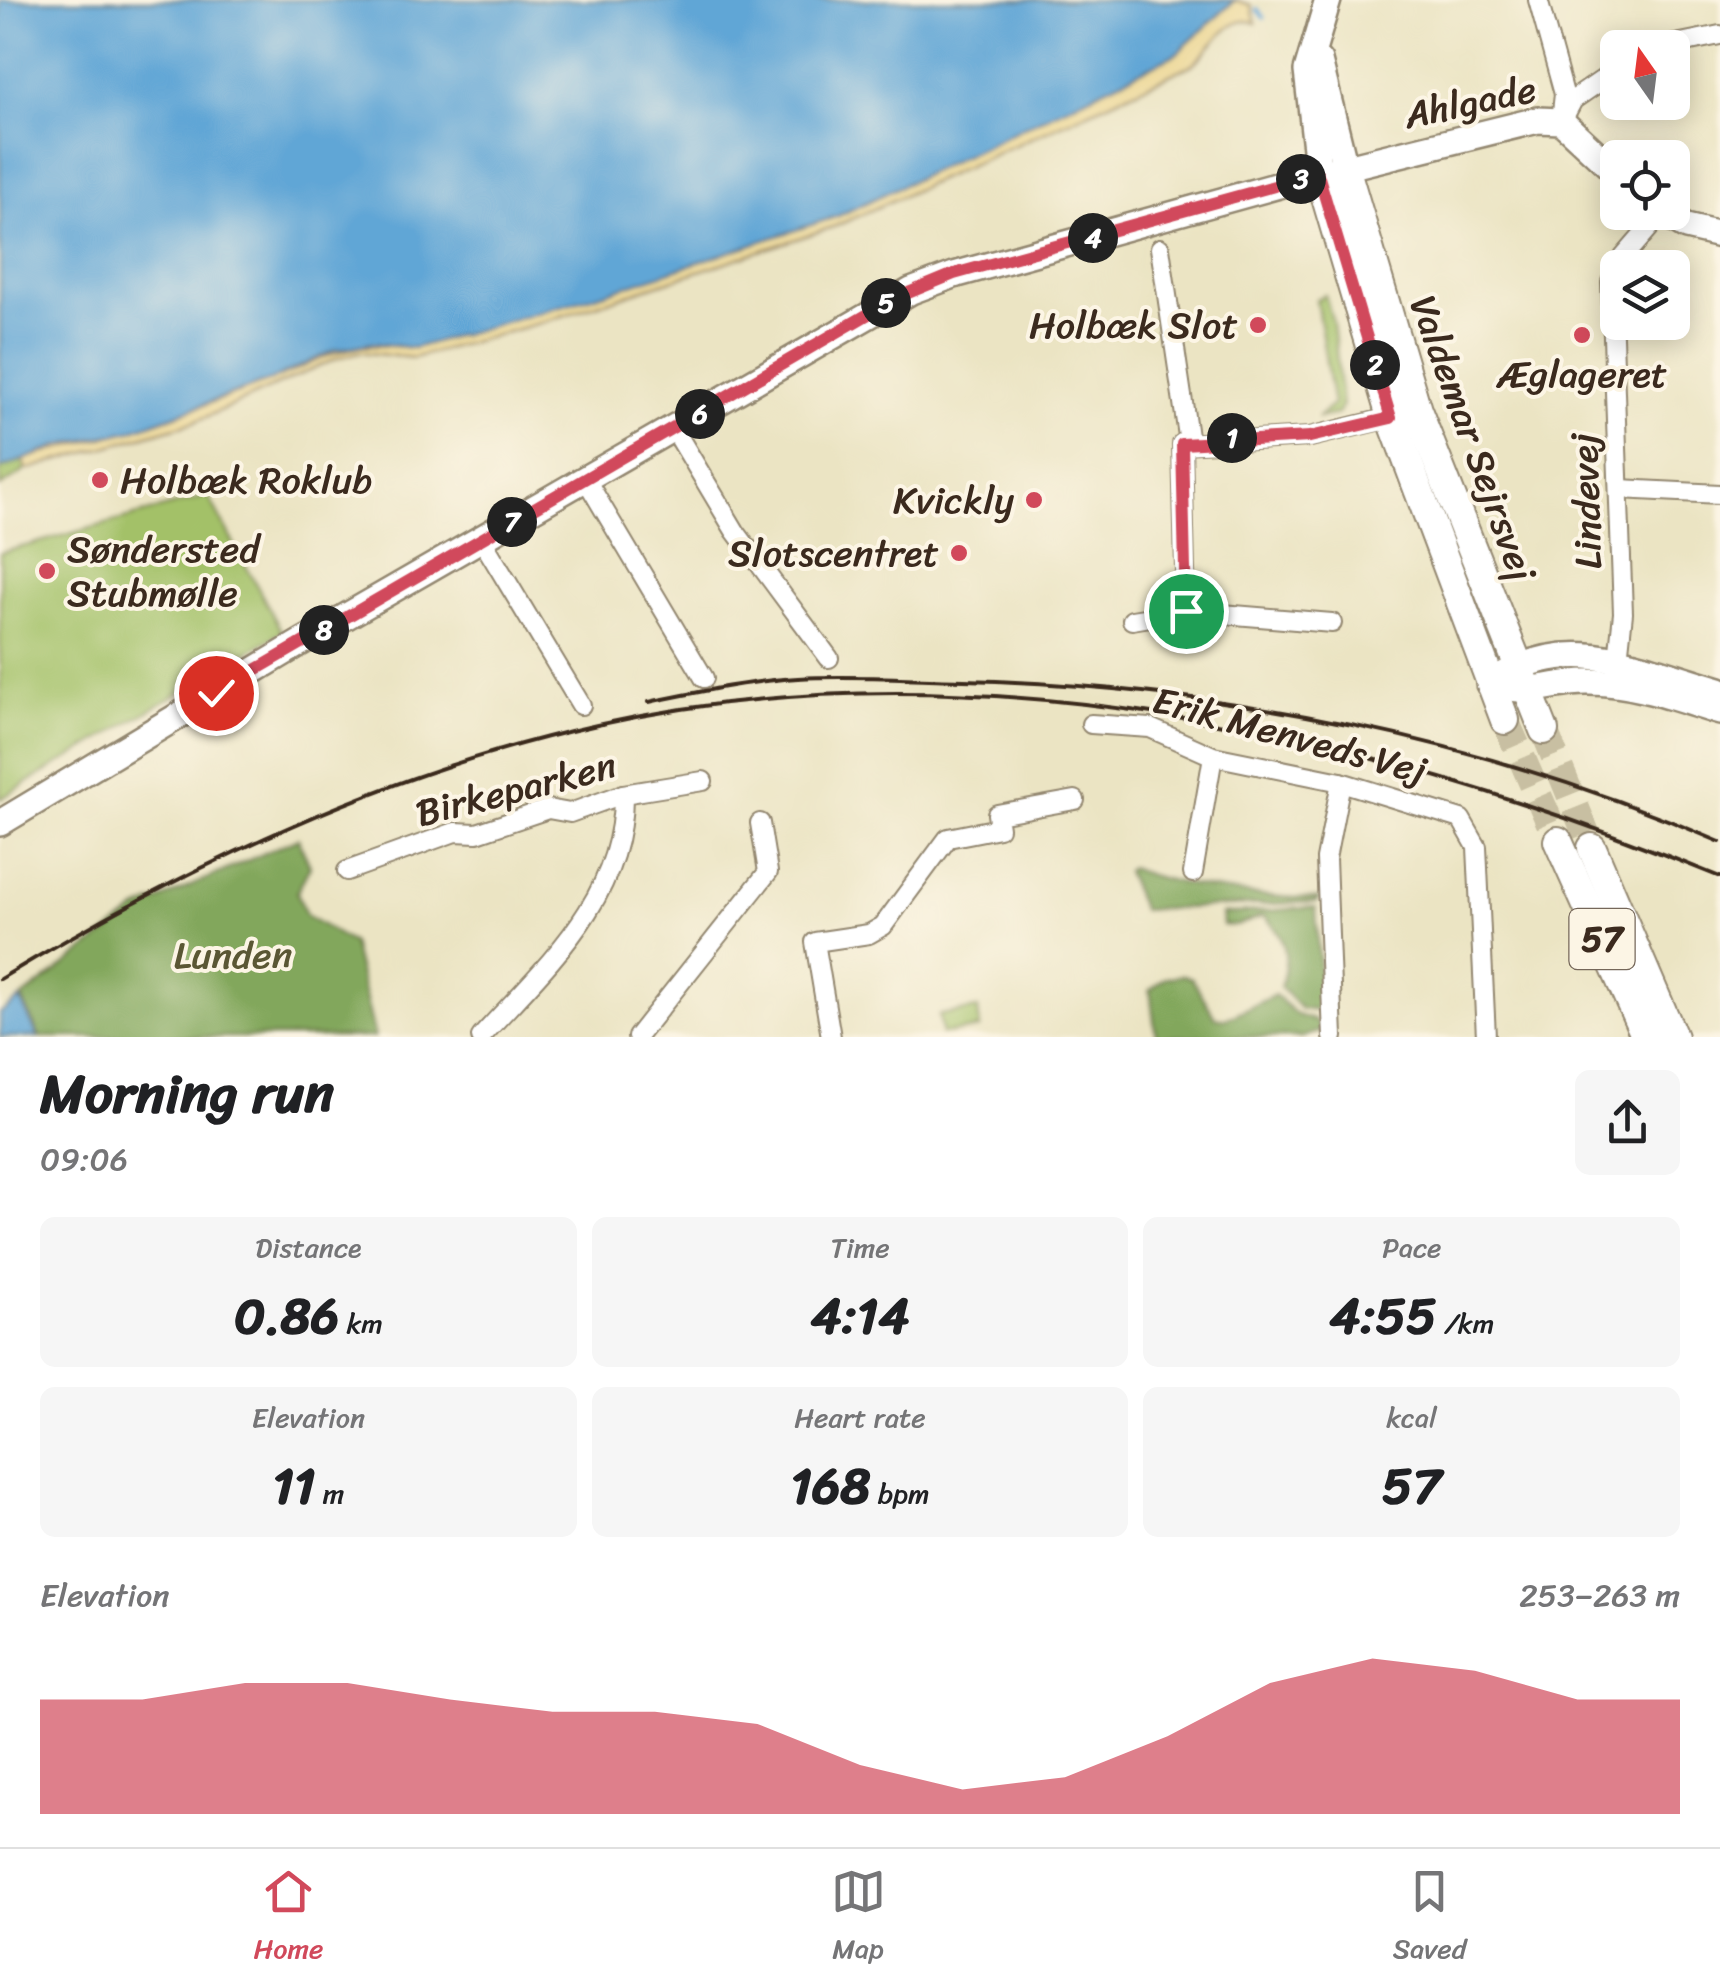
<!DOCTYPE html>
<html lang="en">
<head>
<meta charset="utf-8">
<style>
	:root { --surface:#fff; --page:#f6f6f6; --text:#202124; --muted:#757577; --line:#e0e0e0; --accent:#d1495b }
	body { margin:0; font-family:Sriracha,sans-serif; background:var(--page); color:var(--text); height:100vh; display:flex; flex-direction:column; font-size:38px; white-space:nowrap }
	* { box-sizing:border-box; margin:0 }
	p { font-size:32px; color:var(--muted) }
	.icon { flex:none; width:55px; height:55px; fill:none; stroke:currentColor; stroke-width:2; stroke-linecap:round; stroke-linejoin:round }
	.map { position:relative; height:1037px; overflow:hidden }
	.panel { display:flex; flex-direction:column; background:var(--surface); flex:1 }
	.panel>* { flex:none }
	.needle { width:65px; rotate:346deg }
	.fabs { position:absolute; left:1600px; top:30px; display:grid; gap:20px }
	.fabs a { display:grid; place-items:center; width:90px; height:90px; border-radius:15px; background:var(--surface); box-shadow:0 5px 25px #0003; font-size:50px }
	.pin { position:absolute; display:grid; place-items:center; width:85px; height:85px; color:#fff; margin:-42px; border:5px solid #fff; border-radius:50%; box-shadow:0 2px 10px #0007 }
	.km { position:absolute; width:50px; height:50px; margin:-25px; border-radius:50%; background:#222; color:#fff; font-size:28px; line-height:50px; text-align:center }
	.round { display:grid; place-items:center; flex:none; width:105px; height:105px; border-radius:15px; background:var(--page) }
	.summary { display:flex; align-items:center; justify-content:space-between; height:170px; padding:0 40px }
	h1 { font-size:55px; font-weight:800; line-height:75px }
	.stats { display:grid; grid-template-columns:repeat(3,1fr); gap:15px; height:170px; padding:10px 40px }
	.stats div { display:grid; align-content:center; border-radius:15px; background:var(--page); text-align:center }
	.stats b { font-size:50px; font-weight:800 }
	.stats small { font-size:28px; font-weight:400 }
	.stats p { font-size:28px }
	.chart { height:280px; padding:20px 40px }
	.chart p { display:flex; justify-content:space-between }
	.chart svg { width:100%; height:180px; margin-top:10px; fill:var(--accent); opacity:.7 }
	.tabs { display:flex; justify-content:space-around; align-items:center; height:140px; border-top:2px solid var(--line); background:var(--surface); font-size:28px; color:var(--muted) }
	.tabs a { display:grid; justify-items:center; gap:5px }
	.tabs .active { color:var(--accent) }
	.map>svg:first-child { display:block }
	.green { fill:#a3c168; stroke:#6f7643; stroke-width:2.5 }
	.forest { fill:#82a75c; stroke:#5e683d; stroke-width:2.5 }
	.sand { fill:#eeda9e; stroke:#94825e; stroke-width:2.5 }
	.water { fill:#61a6d6; stroke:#4e687a; stroke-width:2.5 }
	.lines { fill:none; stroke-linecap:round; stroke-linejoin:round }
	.stream { stroke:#61a6d6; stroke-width:4 }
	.primary-tunnel { stroke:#c8bfa2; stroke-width:28; stroke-dasharray:28 14; stroke-linecap:butt }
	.street-casing { stroke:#938770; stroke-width:22 }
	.secondary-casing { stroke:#938770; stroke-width:30 }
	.primary-casing { stroke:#938770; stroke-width:32 }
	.street { stroke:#fff; stroke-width:18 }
	.secondary { stroke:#fff; stroke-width:25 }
	.primary { stroke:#fff; stroke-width:28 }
	.rail { stroke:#3b2a1e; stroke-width:4 }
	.route-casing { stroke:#fff; stroke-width:20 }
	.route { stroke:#d1495b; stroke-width:12 }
	.poi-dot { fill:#d1495b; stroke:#fcf5e5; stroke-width:4 }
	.labels { text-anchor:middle; stroke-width:8; stroke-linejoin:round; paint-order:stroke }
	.shield { fill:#fcf5e5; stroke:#75675a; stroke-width:2.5 }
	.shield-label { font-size:35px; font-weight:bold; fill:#3b2a1e }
	.street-label { font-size:38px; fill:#3b2a1e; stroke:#fcf5e5 }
	.poi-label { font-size:38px; fill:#3b2a1e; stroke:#fcf5e5; text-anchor:end }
	.park-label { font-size:38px; fill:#5a5734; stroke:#fcf5e5 }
</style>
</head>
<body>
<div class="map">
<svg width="1720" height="1037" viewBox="0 0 1720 1037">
	<rect width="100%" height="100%" fill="#fcf5e5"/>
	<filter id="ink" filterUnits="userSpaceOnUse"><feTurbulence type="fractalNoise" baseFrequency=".01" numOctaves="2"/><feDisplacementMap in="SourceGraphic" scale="20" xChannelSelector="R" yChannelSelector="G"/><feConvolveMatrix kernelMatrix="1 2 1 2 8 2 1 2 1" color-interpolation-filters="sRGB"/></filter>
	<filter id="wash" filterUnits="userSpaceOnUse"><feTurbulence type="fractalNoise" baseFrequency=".0048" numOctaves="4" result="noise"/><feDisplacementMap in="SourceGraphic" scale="40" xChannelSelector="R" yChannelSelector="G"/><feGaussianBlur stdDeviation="2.25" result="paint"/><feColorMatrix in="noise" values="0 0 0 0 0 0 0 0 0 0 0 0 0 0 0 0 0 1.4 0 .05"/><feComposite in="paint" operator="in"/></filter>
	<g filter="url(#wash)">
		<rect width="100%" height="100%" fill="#ebe4c3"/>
		<!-- green -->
		<g class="green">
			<path d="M1325 295 1333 322 1342 405 1338 414 1317 418 1333 405 1316 299Z"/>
			<path d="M23 460 26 470 0 487V469Z"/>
			<path d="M208 496 282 632 0 799V553Z"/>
			<path d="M978 1009 980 1028 942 1034 939 1015Z"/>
		</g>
		<!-- forest -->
		<g class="forest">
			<path d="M298 838 310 866 297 892 306 915 352 943 375 1037H40L22 998 137 910Z"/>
			<path d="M1130 868C1177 887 1268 899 1319 898L1316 902 1142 910 1126 871Z"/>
			<path d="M1315 907 1316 909 1322 1011 1301 1009 1280 987C1290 958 1287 935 1263 916L1236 926 1223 925 1222 914Z"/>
			<path d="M1183 975 1192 978 1215 1017 1225 1019 1275 995 1297 1015 1316 1021 1322 1031 1302 1037H1156L1150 990 1165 978Z"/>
		</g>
		<!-- sand -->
		<path class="sand" d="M1235 0 1251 5 1256 23C1229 12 1212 50 1192 65L836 226 544 322 413 358 359 352 338 358 197 421 26 470 23 460C60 446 98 441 135 429 179 414 223 399 267 382 330 358 342 339 414 348L838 216 1176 54Z"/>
		<!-- water -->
		<g class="water">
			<path d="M0 0H1235L1176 54 838 216 592 297 414 348 373 343 335 350 271 380 130 431 58 446 0 469Z"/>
			<path d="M20 999 38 1037H0V1013Z"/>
		</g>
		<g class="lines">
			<!-- stream -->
			<path class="stream" d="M1257 9 1264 18"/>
		</g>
	</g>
	<g filter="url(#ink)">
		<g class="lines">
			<!-- primary-tunnel -->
			<g class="primary-tunnel">
				<path d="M1505 720 1558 841"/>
				<path d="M1544 730 1592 848"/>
			</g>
			<defs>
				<g id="street">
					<path d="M1538 0 1564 94 1561 121"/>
					<path d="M1656 48 1720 35"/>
					<path d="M1564 117 1573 100 1618 69"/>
					<path d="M1160 248 1189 443"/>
					<path d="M674 429 735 531 829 658"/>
					<path d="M585 478 704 678"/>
					<path d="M1619 489 1720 494"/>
					<path d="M482 540 581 705"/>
					<path d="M1186 611 1182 444 1310 437 1401 415"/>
					<path d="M1132 620 1186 611 1332 623"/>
					<path d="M1617 669 1623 613 1611 282 1624 257 1662 213"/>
					<path d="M1091 724 1150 728 1213 756 1341 782 1461 819 1477 847 1486 1037"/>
					<path d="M347 871 455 832 477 833 548 809 570 813 623 794 703 781"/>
					<path d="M1193 873 1213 756"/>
					<path d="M481 1037C546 965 624 899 623 794"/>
					<path d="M637 1037 768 872 760 823"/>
					<path d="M831 1037 815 942 869 934 883 926 948 838 999 828 997 814 1075 800"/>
					<path d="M1333 1037 1326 859 1341 782"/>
				</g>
				<g id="secondary">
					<path d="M1319 61 1345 167"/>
					<path d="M1319 174 1307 71 1328 0"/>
					<path d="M1661 212 1686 227 1720 235"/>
					<path d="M1489 684C1567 629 1637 666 1720 690"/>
					<path d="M1510 688C1537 693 1562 681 1589 682 1633 682 1677 699 1720 712"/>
					<path d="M0 823 300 643 911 291 954 275 1319 174 1538 120 1561 121 1618 174"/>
				</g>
				<g id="primary">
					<path d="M1345 167 1417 410 1544 730"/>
					<path d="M1319 174 1391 417 1505 720"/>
					<path d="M1558 841 1646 1037"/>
					<path d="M1592 848 1673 1037"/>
				</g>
			</defs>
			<!-- street casing -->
			<use href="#street" class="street-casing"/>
			<!-- secondary casing -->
			<use href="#secondary" class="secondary-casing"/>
			<!-- primary casing -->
			<use href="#primary" class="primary-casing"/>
			<!-- street -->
			<use href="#street" class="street"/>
			<!-- secondary -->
			<use href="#secondary" class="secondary"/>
			<!-- primary -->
			<use href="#primary" class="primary"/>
			<!-- rail -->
			<g class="rail">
				<path d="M649 702C698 692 748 681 798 678 854 675 908 679 964 680 1222 687 1483 738 1720 842"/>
				<path d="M0 979C185 867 385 772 597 725 973 641 1371 733 1720 877"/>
			</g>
		</g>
	</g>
	<g class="lines" filter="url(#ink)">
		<defs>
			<path id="route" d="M216 693 896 298 954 274 1318 174 1391 418 1310 437 1182 444 1186 611"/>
		</defs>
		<!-- route casing -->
		<use href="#route" class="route-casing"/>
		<!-- route -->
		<use href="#route" class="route"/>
	</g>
	<!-- markers -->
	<g class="poi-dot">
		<circle cx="1258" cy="325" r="10"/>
		<circle cx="1582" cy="335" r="10"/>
		<circle cx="100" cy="480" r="10"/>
		<circle cx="1034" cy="500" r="10"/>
		<circle cx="959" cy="553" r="10"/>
		<circle cx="47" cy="571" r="10"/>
	</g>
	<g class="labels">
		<!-- shield labels -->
		<rect class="shield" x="1569.5" y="909" width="65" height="60" rx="8"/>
		<g class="shield-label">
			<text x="1602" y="951">57</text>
		</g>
		<!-- street labels -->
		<g class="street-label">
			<text transform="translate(1470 102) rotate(-12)" y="13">Ahlgade</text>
			<text transform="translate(1473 438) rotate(70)" y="13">Valdemar Sejrsvej</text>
			<text transform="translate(1586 501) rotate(-92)" y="13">Lindevej</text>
			<text transform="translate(1290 735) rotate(15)" y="13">Erik Menveds Vej</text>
			<text transform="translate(516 789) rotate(-14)" y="13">Birkeparken</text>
		</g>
		<!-- poi labels -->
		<g class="poi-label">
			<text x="1238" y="338">Holbæk Slot</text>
			<text x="1582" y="387" text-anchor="middle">Æglageret</text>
			<text x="120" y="493" text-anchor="start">Holbæk Roklub</text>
			<text x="1014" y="513">Kvickly</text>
			<text x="67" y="562" text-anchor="start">Søndersted<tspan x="67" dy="44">Stubmølle</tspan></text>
			<text x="939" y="566">Slotscentret</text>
		</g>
		<!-- park labels -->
		<g class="park-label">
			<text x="233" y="968">Lunden</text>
		</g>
	</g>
</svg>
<div class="fabs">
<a><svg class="needle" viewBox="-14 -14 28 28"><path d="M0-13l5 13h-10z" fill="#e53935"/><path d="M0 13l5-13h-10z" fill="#757577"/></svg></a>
<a><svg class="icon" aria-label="locate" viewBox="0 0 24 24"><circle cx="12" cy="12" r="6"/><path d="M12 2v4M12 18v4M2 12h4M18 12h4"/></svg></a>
<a><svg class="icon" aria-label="layers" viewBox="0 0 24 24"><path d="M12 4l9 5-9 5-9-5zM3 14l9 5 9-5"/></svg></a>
</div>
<div class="pin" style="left:1186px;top:611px;background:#1e9e55"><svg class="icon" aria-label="arrive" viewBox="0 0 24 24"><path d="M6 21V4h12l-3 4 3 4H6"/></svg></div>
<div class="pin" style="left:216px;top:693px;background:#d93025"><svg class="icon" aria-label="check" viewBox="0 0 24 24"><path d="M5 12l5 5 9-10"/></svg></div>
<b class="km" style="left:1232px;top:438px">1</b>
<b class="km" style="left:1375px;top:365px">2</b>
<b class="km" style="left:1301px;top:179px">3</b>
<b class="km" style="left:1093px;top:238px">4</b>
<b class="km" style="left:886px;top:303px">5</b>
<b class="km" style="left:700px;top:414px">6</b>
<b class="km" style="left:512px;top:522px">7</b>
<b class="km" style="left:324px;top:630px">8</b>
</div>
<section class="panel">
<div class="summary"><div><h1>Morning run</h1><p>09:06</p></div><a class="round"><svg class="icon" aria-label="share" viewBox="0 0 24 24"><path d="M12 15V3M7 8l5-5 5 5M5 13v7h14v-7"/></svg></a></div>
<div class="stats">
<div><p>Distance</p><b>0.86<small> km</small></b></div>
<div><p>Time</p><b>4:14</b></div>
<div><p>Pace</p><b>4:55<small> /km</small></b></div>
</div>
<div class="stats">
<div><p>Elevation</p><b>11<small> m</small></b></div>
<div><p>Heart rate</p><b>168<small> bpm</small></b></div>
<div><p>kcal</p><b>57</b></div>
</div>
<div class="chart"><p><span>Elevation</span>253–263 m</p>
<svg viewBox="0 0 160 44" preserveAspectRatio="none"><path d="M0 44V16L10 16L20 12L30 12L40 16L50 19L60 19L70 22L80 32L90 38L100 35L110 25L120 12L130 6L140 9L150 16L160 16V44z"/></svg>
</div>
</section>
<nav class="tabs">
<a class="active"><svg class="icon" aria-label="home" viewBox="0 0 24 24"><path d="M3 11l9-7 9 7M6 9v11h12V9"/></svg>Home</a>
<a><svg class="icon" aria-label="map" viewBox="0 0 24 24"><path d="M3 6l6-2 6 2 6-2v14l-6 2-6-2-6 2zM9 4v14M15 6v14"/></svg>Map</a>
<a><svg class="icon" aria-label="saved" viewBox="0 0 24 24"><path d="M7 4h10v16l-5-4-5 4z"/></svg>Saved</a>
</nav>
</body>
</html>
